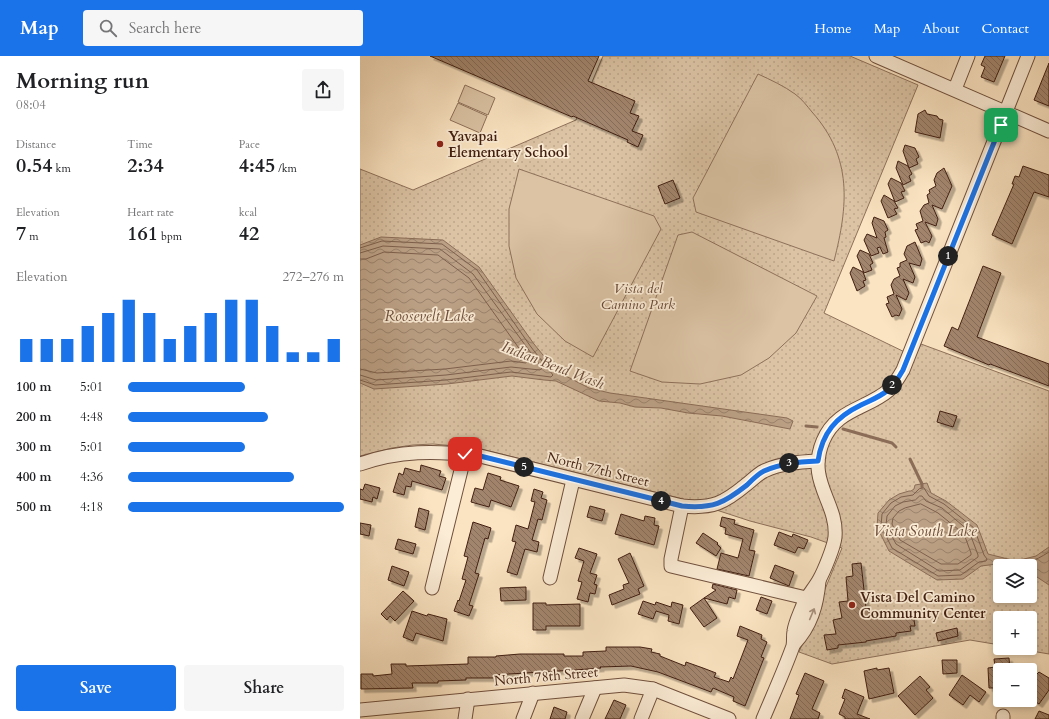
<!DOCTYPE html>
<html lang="en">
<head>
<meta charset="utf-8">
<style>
	:root { --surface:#fff; --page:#f6f6f6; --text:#202124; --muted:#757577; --accent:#1a73e8 }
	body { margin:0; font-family:Cardo,serif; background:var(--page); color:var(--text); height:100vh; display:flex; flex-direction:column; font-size:15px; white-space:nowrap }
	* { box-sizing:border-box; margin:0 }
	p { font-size:13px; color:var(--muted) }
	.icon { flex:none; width:22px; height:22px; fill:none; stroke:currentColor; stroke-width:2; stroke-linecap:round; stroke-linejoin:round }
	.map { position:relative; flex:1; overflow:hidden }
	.drawer { display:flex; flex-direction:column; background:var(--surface); width:360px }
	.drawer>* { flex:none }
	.buttons { position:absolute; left:633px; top:503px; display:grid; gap:8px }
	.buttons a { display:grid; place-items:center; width:44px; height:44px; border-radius:4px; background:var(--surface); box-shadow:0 2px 6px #0003; font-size:20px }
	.pin { position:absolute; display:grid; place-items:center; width:34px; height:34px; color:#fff; margin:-17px; border-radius:8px; box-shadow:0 2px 6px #0006 }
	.km { position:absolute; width:20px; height:20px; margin:-10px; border-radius:50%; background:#222; color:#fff; font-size:11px; line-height:20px; text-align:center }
	.round { display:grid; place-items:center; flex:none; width:42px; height:42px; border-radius:4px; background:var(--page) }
	.overview { display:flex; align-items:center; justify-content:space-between; height:68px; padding:0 16px }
	h1 { font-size:22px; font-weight:700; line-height:30px }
	.figures { display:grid; grid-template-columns:repeat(3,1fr); gap:6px; height:68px; padding:4px 16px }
	.figures div { display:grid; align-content:center }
	.figures b { font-size:20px; font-weight:700 }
	.figures small { font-size:11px; font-weight:400 }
	.figures p { font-size:11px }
	.chart { height:112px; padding:8px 16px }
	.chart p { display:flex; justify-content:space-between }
	.chart svg { width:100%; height:72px; margin-top:4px; stroke:var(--accent); stroke-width:6 }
	.cta { display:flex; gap:8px; margin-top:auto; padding:8px 16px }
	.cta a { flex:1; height:46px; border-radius:4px; background:var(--accent); color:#fff; font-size:16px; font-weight:700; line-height:46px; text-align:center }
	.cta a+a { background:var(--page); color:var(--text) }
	ul { padding:0 16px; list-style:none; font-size:13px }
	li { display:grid; grid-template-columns:64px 48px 1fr; align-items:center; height:30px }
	li i { height:10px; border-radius:5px; background:var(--accent) }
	header { display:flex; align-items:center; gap:24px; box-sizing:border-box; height:56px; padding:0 20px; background:var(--accent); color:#fff }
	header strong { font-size:19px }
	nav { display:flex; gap:22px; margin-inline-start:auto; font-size:14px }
	.search { width:280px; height:36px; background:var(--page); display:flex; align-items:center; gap:10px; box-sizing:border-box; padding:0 14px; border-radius:4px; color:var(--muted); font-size:15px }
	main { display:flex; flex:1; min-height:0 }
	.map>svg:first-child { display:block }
	.park { fill:url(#park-dots); stroke:#8e715a; fill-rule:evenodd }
	.pitch { fill:#dbc3a4; stroke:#8e715a }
	.water { fill:url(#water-waves); stroke:#8b6d57 }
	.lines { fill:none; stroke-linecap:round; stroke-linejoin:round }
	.shore { stroke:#7e604c; stroke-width:1 }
	.stream { stroke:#8b6d57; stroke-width:3 }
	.building { fill:url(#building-back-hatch); stroke:#411f11; filter:url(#shadow) }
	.minor-casing { stroke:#70503d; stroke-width:15 }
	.minor { stroke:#fcedd7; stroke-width:13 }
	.oneway { stroke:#a8907e }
	.route-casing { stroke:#fff; stroke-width:8 }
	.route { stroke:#1a73e8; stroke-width:5 }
	.poi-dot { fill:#8f2418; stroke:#fcedd7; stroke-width:1.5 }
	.labels { text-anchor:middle; stroke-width:3.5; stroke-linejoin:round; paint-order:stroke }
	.poi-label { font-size:14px; font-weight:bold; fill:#411f11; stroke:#fcedd7; text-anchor:start }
	.park-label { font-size:14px; font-style:italic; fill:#684836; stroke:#fcedd7 }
	.street-label { font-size:14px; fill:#411f11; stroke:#fcedd7 }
	.water-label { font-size:15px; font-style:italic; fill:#6c4c3a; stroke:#fcedd7 }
</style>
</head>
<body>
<header>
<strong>Map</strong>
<div class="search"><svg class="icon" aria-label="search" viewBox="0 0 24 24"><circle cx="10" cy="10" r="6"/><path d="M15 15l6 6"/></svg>Search here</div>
<nav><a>Home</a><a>Map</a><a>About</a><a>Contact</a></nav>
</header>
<main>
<section class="drawer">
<div class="overview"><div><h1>Morning run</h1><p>08:04</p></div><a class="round"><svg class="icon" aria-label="share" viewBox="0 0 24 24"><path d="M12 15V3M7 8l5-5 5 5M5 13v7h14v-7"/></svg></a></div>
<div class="figures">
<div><p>Distance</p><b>0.54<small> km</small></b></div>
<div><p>Time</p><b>2:34</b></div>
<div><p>Pace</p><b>4:45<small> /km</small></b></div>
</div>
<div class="figures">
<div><p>Elevation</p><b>7<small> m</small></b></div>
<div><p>Heart rate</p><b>161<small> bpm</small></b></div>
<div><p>kcal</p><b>42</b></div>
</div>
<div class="chart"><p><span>Elevation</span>272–276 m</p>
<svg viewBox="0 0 160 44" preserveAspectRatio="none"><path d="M5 44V30M15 44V30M25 44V30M35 44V22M45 44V14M55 44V6M65 44V14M75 44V30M85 44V22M95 44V14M105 44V6M115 44V6M125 44V22M135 44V38M145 44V38M155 44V30"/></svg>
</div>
<ul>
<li><b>100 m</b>5:01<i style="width:54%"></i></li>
<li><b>200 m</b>4:48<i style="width:65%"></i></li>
<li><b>300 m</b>5:01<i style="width:54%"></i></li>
<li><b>400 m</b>4:36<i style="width:77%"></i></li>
<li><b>500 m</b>4:18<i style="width:100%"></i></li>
</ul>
<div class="cta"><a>Save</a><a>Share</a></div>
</section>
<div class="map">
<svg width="689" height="663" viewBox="0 0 689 663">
	<defs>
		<pattern id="park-dots" width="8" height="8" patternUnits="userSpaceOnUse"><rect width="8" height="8" fill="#dbc3a4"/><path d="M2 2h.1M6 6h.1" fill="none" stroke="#bda78c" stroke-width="1.8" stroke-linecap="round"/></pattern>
		<pattern id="water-waves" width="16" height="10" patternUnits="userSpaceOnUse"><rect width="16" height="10" fill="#bca186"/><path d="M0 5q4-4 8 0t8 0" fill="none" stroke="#9a836c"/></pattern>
		<pattern id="building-back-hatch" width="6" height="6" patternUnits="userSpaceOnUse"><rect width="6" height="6" fill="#a2856d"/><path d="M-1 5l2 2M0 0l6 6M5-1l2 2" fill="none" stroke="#866c58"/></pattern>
		<filter id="shadow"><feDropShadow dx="3.5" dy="3.5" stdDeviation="0" flood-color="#0004"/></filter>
	</defs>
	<rect width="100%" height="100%" fill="#fbe4c2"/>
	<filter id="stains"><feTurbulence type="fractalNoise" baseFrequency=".005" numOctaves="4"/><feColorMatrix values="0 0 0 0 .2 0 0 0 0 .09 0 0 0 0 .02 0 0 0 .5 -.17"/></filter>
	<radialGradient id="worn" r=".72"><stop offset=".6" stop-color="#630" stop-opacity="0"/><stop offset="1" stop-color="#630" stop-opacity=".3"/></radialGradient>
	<!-- park -->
	<path class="park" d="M243 0H490L558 29 464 257 555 301 561 288 689 335V598L654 592H670V562H640V589L610 584 472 608 439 596 482 492 451 481 390 465 323 443 117 392 73 388 53 389 32 392 0 400V113L53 134 216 64ZM640 510H670V540H640Z"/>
	<!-- pitch -->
	<g class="pitch">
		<path d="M398 18C411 24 424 30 435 38 442 43 447 50 452 56 493 102 488 150 474 205L336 156 333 142Z"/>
		<path d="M105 29 135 42 128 59 98 46Z"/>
		<path d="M98 47 127 60 120 77 90 64Z"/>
		<path d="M159 113 294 160 301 173 233 301 205 285 177 258 156 222 149 190V153Z"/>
		<path d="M332 176 457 240 436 277 409 302 381 319 340 328 302 326 270 315 318 179Z"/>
	</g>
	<!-- water -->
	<g class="water">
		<path d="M21 181 83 184 119 211 174 288 196 315 229 332 250 337 427 362 433 365 430 373 362 360 328 357 301 352 275 351 260 347 239 345 196 325 184 324 152 320 87 328 14 333 0 327V189Z"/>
		<path d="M567 427 571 437 586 445 617 469 628 498 656 505 676 500 689 491V529L671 517 670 510 637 508 621 510 603 523 577 524 529 495 517 471 518 457 529 444 539 438 549 435H551L554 433 555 429Z"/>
	</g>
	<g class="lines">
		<!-- shore -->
		<g class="shore">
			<path d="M0 192 22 185 82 188 117 214 171 291 193 319 191 321 151 316 86 324 15 329 0 324"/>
			<path d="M0 197 23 190 80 193 113 218 182 312 180 314 151 311 86 319 16 324 0 319"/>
			<path d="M0 203H6L24 196 78 199 109 222 168 305 166 307 151 305 85 313 17 317 0 313"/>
			<path d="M564 432 569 440 584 448 614 472 624 499 627 503 626 505 619 506 601 519 578 520 532 492 521 470 522 458 531 447 541 441 553 439 559 433Z"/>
			<path d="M560 440H562L566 445 582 452 609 475 618 499V501L600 514 579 515 536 488 526 469 527 460 535 450 543 446 555 444Z"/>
			<path d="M561 448 578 457 604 478 611 497V499L598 508H581L540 484 532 468 533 462 539 455 545 452Z"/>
			<path d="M644 510 646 506C664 510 673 506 689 496"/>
		</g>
		<!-- stream -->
		<g class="stream">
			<path d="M446 370 457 371"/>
			<path d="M483 373 532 387 536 391"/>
			<path d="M550 403 562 428V431"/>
		</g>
	</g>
	<!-- building -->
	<g class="building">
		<path d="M70 0H239L228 25 275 45 270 57 279 60 272 75 283 79 278 91 267 86 268 84 213 60 212 61Z"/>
		<path d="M625 0H645L634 26 621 21 625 11 621 9Z"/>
		<path d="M689 7V50L674 44Z"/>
		<path d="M565 54 567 58 577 60 579 63 583 64 580 82 555 76 558 58Z"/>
		<path d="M545 89 555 92 559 101 556 103 558 108 549 112 543 95Z"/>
		<path d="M538 105 548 110 552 118 549 120 551 125 543 129 536 112Z"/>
		<path d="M663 110 689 119V141L674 136 652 188 632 179 654 128H652L655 120 659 121Z"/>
		<path d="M584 112 592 130 582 153 572 149 578 163 576 170 565 166 572 180 569 187 566 185 561 187 555 174 558 173 556 168 563 165 560 155 564 149 569 147 567 139 570 137 569 134 576 130 574 124 577 117Z"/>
		<path d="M531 122 541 127 545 135 541 136 544 142 535 146 528 128Z"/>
		<path d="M313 124 320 142 305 148 298 130Z"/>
		<path d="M524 139 534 145 538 152 534 153 537 158 528 162 521 145Z"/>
		<path d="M514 161 524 165 528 174 525 176 526 181 524 182 528 196 523 198 520 191 517 192 519 197 511 200 504 184 507 178 517 182 512 167Z"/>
		<path d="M555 186 562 203 560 210 549 207 555 221 553 227 543 223 549 237 546 244 536 239 542 253 539 260 536 259 532 261 526 248 529 247 527 241 534 238 531 229 534 223 540 220 537 212 540 211V207L547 204 544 198 547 190Z"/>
		<path d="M500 194 509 198 513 207 510 209 512 214 504 217 497 200Z"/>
		<path d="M623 210 641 217 617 281 689 308V330L630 308 629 309 584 290 592 271 598 274Z"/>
		<path d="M493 211 503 216 506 224 503 225 505 230 497 235 490 217Z"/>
		<path d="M580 355 597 360 593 371 577 366Z"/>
		<path d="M61 409 81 415 79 420 86 422 82 434 52 425 51 431 46 430 44 439 33 436 39 417 43 419 45 412 60 416Z"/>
		<path d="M128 417 141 421 140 424 159 430 151 451 131 444 129 451 111 446 115 432 123 434Z"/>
		<path d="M5 428 20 432 17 443 13 441 12 446 0 443V433L3 434Z"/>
		<path d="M174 433 183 436 181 442 187 444 182 464 178 463 172 484 179 486 177 496 165 493 157 519 147 516 156 486 152 485 156 469 168 473 175 446 171 445Z"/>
		<path d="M230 450 245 454 242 465 227 461Z"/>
		<path d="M59 452 69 455 65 474 55 471Z"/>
		<path d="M261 458 284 465 285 460 295 462 294 469 299 470 294 489 255 478Z"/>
		<path d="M362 461 375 464 374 468 394 474 389 494 395 495 389 520 357 513 361 497 378 502 383 483 365 478 366 472 360 470Z"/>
		<path d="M113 466 131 472 128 483 125 482 115 517 119 518 109 549 113 550 109 560 94 555 98 544 99 545 106 524 102 523 108 501 104 500Z"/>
		<path d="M0 467 11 469 9 480 0 478Z"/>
		<path d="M419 476 432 481 433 478 448 484 444 493 438 491 435 497 414 489Z"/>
		<path d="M343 477 358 487 357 488 361 492 356 500 336 487Z"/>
		<path d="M38 483 56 488 53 498 35 493Z"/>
		<path d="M219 492 237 498 230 517 237 519 234 528 237 529 235 538 230 537 228 546 217 543 222 526 218 525 224 505 215 502Z"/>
		<path d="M270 497 284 530 278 533 280 538 252 549 249 539 264 533 263 529 269 527 258 503Z"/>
		<path d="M501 507 506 552H509L510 558 536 554 537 557 548 555V559L553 558 555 570H550L551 575 536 577V580L506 585V586L478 589V592L467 594 464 579 476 578 473 564 482 562 479 546 488 545 486 521 493 520 492 508Z"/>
		<path d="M415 509 434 516 429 530 410 522Z"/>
		<path d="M32 510 49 516 44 530 28 524Z"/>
		<path d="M353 528 377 534 375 543 369 541 367 548 344 542 356 534 352 532Z"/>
		<path d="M166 531V544L141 545 140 532Z"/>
		<path d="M43 535 54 545 35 565 30 560 27 564 21 558Z"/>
		<path d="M401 541 412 545 407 558 396 554Z"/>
		<path d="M344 542 357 562 344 571 330 552Z"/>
		<path d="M283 545 295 549 296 546 311 551 312 546 323 549 319 568 308 565 309 559 296 555 293 563 278 558Z"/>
		<path d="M173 547H186V549L220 548V570H186V574H173Z"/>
		<path d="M52 555 67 560 68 558 87 563 83 585 56 577 53 585 43 581Z"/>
		<path d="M380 570 402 579 401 583 407 586 401 601 404 602 385 650 373 645 374 641 353 632 351 636 298 616 271 610 240 611 241 612 215 614 133 619V622H106V624L78 625V627H52L53 632 1 633V618H13V620L32 618 31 608H46V610L108 608V601H136V600L160 598H204V600H223V596L246 595V591H280L292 593 291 596 300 598V600L325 610 326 606 343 612 356 617 354 621 369 626 371 621 373 623 388 584 377 580Z"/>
		<path d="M597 572 598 580 578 585 576 577Z"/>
		<path d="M649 602 650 614H640V632H629L628 612 635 611 634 603Z"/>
		<path d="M582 604H597V617L583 618Z"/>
		<path d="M517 612V614L529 612 534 637 509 643 504 615Z"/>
		<path d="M670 613 677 618 679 616 689 622V634L679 648 670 642Z"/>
		<path d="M445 617 464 625 452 653 460 657 458 663H430L439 639 436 638Z"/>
		<path d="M602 619 626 636 619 646 610 639 603 649 589 639Z"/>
		<path d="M560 620 570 631 566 634 573 642 555 659 538 640Z"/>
		<path d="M485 633 504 641 497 658 510 663H485V661L479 658 485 643 482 642Z"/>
		<path d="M254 644 266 649 260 663H245Z"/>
		<path d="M194 651 207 656 205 663H190Z"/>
		<path d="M679 655 689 659V663H675Z"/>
	</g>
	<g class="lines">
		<defs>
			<g id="minor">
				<path d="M516 0 689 75"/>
				<path d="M595 33 608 0"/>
				<path d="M0 408C40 394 75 395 116 399L322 450C353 453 364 447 387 428 392 424 398 418 404 415 421 407 440 406 458 405"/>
				<path d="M322 450 311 503V510L446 542"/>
				<path d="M190 522 213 424"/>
				<path d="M72 532 105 398"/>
				<path d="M434 588C451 570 457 549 459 525"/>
				<path d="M0 654 264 629 293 633 369 663"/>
				<path d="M643 660V663"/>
				<path d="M105 663 108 643"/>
				<path d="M163 663 173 637"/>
				<path d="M222 663 235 632"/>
				<path d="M281 663 293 633"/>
				<path d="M403 663C413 639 424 615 433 590 434 585 433 580 434 575 435 567 440 557 443 549 447 540 454 533 459 524 464 515 474 491 475 481 478 446 446 426 463 385 476 353 507 353 529 334 535 328 539 321 543 314L668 0"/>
			</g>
		</defs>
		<!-- minor casing -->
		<use href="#minor" class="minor-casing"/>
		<!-- minor -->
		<use href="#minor" class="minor"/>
	</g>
	<!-- one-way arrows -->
	<defs><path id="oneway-shaft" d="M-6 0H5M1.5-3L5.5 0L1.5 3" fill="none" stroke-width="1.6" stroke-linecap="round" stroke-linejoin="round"/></defs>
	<use class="oneway" href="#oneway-shaft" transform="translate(452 558) rotate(-67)"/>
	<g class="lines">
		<defs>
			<path id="route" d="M105 398 116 399 322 450C353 453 364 447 387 429 392 424 398 418 404 415 421 407 440 406 458 405 462 377 476 361 501 349 511 344 520 341 528 334 534 329 539 321 543 314L641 69"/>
		</defs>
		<!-- route casing -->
		<use href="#route" class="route-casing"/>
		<!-- route -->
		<use href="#route" class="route"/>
	</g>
	<!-- markers -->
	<g class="poi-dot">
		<circle cx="80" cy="88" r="4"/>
		<circle cx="492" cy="549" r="4"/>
	</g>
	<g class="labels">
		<!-- poi labels -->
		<g class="poi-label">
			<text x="88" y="85">Yavapai<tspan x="88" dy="16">Elementary School</tspan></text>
			<text x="500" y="546">Vista Del Camino<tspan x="500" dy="16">Community Center</tspan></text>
		</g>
		<!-- park labels -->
		<g class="park-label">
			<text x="278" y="237">Vista del<tspan x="278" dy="16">Camino Park</tspan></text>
		</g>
		<!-- street labels -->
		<g class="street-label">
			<text transform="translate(238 413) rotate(14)" y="5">North 77th Street</text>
			<text transform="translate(186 620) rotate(-5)" y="5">North 78th Street</text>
		</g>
		<!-- water labels -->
		<g class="water-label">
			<text x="69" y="265">Roosevelt Lake</text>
			<text transform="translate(193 309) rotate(21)" y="5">Indian Bend Wash</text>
			<text x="565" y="480">Vista South Lake</text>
		</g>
	</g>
	<rect width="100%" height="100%" filter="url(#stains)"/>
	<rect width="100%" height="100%" fill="url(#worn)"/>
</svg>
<div class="buttons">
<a><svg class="icon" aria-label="layers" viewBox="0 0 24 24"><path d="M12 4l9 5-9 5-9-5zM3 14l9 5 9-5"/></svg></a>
<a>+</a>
<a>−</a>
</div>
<div class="pin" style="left:641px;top:69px;background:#1e9e55"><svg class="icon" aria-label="arrive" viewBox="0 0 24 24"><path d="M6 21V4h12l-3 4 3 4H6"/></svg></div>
<div class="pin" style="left:105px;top:398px;background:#d93025"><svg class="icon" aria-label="check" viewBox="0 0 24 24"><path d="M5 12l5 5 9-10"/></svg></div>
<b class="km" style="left:588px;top:200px">1</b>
<b class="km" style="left:532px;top:329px">2</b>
<b class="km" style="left:429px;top:407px">3</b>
<b class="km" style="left:301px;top:445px">4</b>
<b class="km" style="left:164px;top:411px">5</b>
</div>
</main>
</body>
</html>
